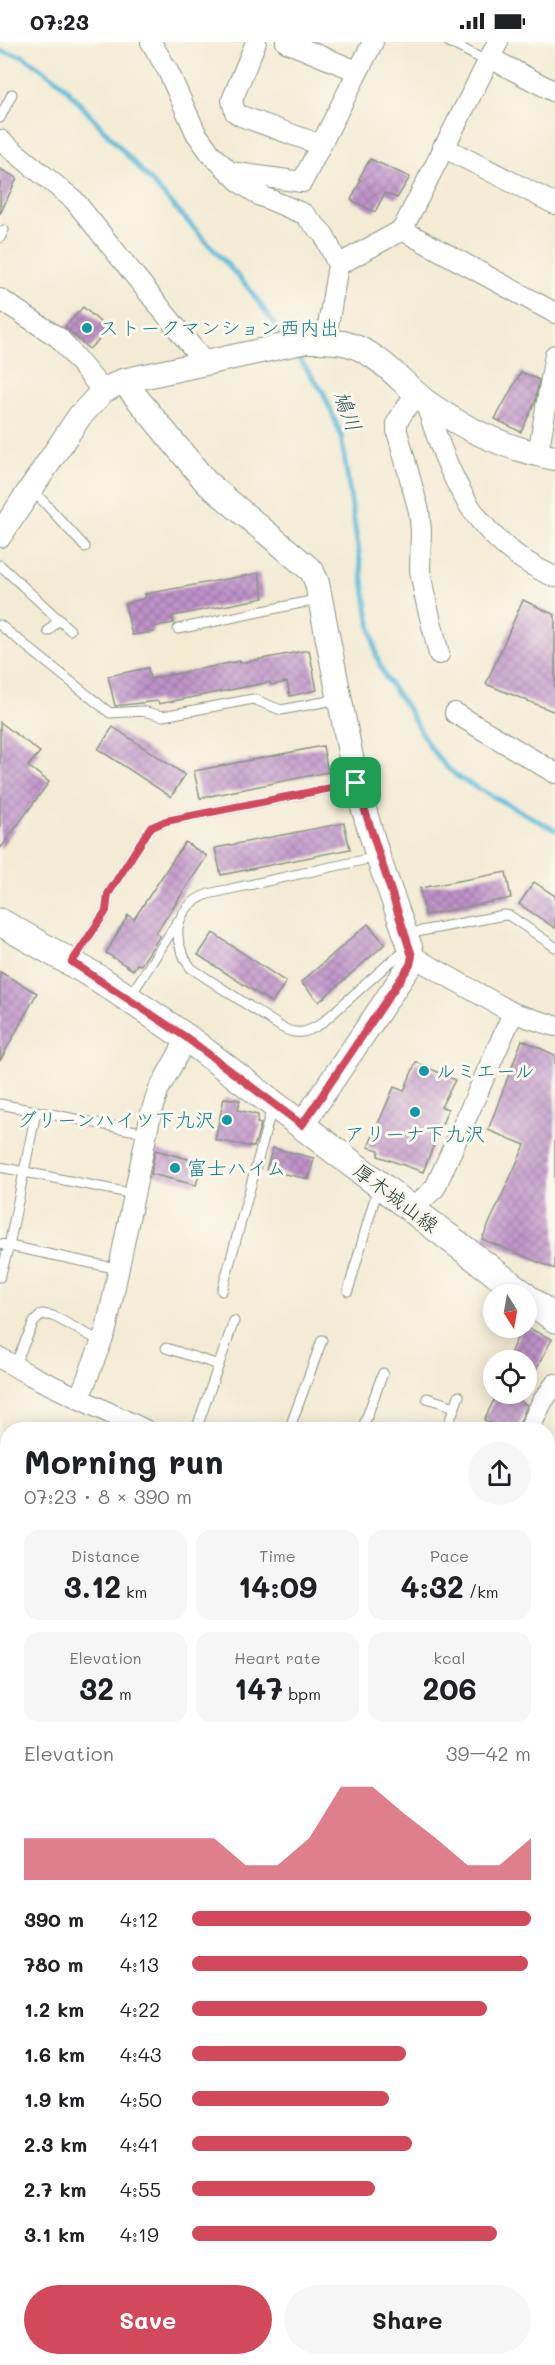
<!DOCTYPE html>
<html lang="en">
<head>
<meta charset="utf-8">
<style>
	:root { --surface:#fff; --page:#f6f6f6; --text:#202124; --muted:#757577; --accent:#d1495b }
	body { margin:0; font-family:Mali,"Klee One",sans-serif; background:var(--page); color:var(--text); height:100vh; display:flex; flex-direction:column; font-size:22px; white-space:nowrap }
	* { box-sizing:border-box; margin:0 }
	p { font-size:20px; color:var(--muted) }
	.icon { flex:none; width:33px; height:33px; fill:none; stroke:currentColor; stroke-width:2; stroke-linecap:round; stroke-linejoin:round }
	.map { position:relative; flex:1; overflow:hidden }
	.side { position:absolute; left:0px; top:1380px; width:555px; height:944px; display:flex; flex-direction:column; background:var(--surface); border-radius:24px 24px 0 0; box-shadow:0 3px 15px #0003 }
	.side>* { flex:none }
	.needle { width:39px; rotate:169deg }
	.buttons { position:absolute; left:483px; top:1242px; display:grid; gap:12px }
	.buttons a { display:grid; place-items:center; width:54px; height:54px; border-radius:50%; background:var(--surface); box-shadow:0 3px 15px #0003; font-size:30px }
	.pin { position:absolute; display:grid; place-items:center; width:51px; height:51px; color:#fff; margin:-26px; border-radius:12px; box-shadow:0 3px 9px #0006 }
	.round { display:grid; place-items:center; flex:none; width:63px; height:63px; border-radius:32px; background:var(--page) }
	.head { display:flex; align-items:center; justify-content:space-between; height:102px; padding:0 24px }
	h1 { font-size:33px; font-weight:700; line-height:45px }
	.metrics { display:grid; grid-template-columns:repeat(3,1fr); gap:9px; height:102px; padding:6px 24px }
	.metrics div { display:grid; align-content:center; border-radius:15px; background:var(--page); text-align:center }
	.metrics b { font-size:30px; font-weight:700 }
	.metrics small { font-size:16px; font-weight:400 }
	.metrics p { font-size:16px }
	.chart { height:168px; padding:12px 24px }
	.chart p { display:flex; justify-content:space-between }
	.chart svg { width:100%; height:108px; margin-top:6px; fill:var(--accent); opacity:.7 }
	.action { display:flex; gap:12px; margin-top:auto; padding:12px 24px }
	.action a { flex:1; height:69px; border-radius:36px; background:var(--accent); color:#fff; font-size:24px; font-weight:700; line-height:69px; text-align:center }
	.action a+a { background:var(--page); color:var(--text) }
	ul { padding:0 24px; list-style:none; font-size:20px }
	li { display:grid; grid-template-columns:96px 72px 1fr; align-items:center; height:45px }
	li i { height:15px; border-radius:8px; background:var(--accent) }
	.status { display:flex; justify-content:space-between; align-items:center; height:42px; padding:0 30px; background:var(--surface); direction:ltr }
	.status svg { height:16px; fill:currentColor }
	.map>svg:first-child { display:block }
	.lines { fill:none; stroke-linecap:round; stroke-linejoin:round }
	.stream { stroke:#5bb9d9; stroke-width:5 }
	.building { fill:url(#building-cross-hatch) }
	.service-casing { stroke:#899484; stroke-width:11 }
	.minor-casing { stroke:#899484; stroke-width:22 }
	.tertiary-casing { stroke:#899484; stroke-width:26 }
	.secondary-casing { stroke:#899484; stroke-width:29 }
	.service { stroke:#fff; stroke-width:9 }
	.minor { stroke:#fff; stroke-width:20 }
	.tertiary { stroke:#fff; stroke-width:24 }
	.secondary { stroke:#fff; stroke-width:27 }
	.route-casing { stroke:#fff; stroke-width:12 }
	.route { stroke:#d1495b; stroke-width:8 }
	.culture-dot { fill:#0f9aa8; stroke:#fbf7ec; stroke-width:2 }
	.labels { text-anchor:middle; stroke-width:6; stroke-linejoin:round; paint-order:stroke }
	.culture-label { font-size:20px; fill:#0d838f; stroke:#fbf7ec; text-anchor:start }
	.street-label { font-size:20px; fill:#1f3d34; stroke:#fbf7ec }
	.water-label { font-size:21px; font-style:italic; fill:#2e5c5d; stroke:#fbf7ec }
</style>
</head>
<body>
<div class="status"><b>07:23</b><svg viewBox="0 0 49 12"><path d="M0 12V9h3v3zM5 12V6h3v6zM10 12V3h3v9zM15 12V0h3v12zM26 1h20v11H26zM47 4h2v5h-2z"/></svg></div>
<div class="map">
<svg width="555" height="2323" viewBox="0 0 555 2323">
	<defs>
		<pattern id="building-cross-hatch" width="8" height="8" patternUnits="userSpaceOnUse" patternTransform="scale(1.5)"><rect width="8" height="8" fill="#bf93ca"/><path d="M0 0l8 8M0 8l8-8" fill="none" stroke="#9b79a5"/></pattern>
	</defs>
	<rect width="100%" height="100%" fill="#fbf7ec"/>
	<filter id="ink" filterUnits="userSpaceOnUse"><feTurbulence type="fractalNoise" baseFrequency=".0167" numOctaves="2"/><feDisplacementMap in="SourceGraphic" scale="12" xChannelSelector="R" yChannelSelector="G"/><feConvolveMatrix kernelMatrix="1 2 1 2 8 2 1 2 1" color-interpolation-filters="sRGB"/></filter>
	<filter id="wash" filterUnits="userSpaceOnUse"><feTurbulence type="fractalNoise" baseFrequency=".008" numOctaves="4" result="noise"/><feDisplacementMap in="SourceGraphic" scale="24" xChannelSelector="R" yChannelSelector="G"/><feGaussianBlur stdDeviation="1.35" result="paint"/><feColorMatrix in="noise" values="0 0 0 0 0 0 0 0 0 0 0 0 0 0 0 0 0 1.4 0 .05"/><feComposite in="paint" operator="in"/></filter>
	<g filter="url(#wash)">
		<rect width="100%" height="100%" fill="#f3ebd4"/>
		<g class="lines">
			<!-- stream -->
			<g class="stream">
				<path d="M0 9 23 14 60 40 247 244 286 298"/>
				<path d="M293 308 323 350 341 393 368 571 377 616 385 635 408 667 429 704 446 725 461 737 555 788"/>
			</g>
		</g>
		<g id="blocks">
			<!-- building -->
			<g class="building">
				<path d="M370 117 410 135 397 156 385 151 375 170 351 158 361 138 359 137Z"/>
				<path d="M0 127 17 136 0 172Z"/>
				<path d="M83 265 109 288 89 307 65 285Z"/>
				<path d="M521 330 539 338 535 360 521 390 495 377Z"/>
				<path d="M259 531 264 556 172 574 174 581 153 585 154 590 132 593 125 562 146 556 145 552Z"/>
				<path d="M523 558 555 573V670L486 642Z"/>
				<path d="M309 608 317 648 290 654 287 640 271 643 270 640 159 662 158 659 115 664 108 634 148 626 150 637 240 619V621Z"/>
				<path d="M0 680 40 710 28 724 49 740 0 807Z"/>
				<path d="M113 685 185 733 171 755 98 707Z"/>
				<path d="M323 704 328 730 200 756 194 729Z"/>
				<path d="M344 781 350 807 221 833 215 806Z"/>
				<path d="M185 800 207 814 156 891 160 894 141 923 137 922 133 928 106 911 128 873 134 877Z"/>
				<path d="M506 830 511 856 425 873 420 846Z"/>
				<path d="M534 840 555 854V886L519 862Z"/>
				<path d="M368 882 385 902 319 960 301 940Z"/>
				<path d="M213 891 286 940 272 961 198 913Z"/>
				<path d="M0 930 37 951 0 1019Z"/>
				<path d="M522 998 555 1013V1227L482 1197 525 1103 488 1088Z"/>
				<path d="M416 1020 455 1038 441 1065 448 1067 423 1130 378 1114 379 1108 368 1105 394 1045 404 1049Z"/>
				<path d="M224 1056 240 1058 238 1068 258 1073 257 1081 261 1082 254 1105 215 1098Z"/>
				<path d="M273 1106 314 1116 309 1137 266 1128Z"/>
				<path d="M155 1108 203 1121 196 1143 151 1132Z"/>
				<path d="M526 1285 552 1297 526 1347V1318H507L522 1286Z"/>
				<path d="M497 1352H524L520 1359 527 1363 517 1388H505L484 1378Z"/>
			</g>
		</g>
	</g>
	<g filter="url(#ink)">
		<use href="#blocks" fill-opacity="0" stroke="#899484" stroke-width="1.5"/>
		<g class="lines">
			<defs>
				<g id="service">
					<path d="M449 0 488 20"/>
					<path d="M0 76 12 52"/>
					<path d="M0 196 4 188"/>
					<path d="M32 447 85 505"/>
					<path d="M0 523 70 588"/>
					<path d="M0 583 110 671 142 669 163 674 253 657 281 668 339 657"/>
					<path d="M178 587 320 557"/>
					<path d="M48 589 59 577"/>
					<path d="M377 815 208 852C173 866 170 897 191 926L281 985C297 994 307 991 322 981L388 922 408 907"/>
					<path d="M406 892 504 873 510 874 555 905"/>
					<path d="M73 919 106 869 108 852 150 786 166 779 354 742"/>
					<path d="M129 956 178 879"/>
					<path d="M0 1062 146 1091"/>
					<path d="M0 1125 134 1152"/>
					<path d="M0 1202 119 1227"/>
					<path d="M0 1235 9 1204 36 1070"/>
					<path d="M222 1249 270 1073 275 1067"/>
					<path d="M348 1249 378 1145"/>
					<path d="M166 1306 219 1323"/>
					<path d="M14 1324 34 1280 42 1272 53 1274 102 1300"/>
					<path d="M427 1356 455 1365"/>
					<path d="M196 1388 234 1279"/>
					<path d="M289 1388 322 1298"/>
					<path d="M362 1388 383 1331"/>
					<path d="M446 1388 459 1354"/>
					<path d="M548 1467 555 1470"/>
					<path d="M548 1899 555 1904"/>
					<path d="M0 1983 8 1988"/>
					<path d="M0 2291 8 2278"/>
				</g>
				<g id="minor">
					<path d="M151 0 168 29 196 91 211 112 241 141 261 154 304 172 324 193 338 223 328 284V299"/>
					<path d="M256 0 232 58 235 70 241 74 321 103"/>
					<path d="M286 0 357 29"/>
					<path d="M490 16 555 50"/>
					<path d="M0 98 74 158 204 320"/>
					<path d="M443 105 555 162"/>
					<path d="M230 130 302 140 373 0"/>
					<path d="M402 188 555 271"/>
					<path d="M338 223 402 188 498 0"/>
					<path d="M0 257 59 296 103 349"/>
					<path d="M416 351 397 380V389L419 469 421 488 420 528 424 551 439 612"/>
					<path d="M425 359C450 437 474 500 555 535"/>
					<path d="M538 412 555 313"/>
					<path d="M455 671 555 731"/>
					<path d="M412 914 513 971 555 984"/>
					<path d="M412 1167 435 1146 513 971"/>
					<path d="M0 1316 28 1332 145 1388"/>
					<path d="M79 1357 106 1288 151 1071 158 1049 187 996"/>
					<path d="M529 1388 542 1360 555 1342"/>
					<path d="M0 1518 8 1517"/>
					<path d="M548 1740 555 1742"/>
					<path d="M548 1976 555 1961"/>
					<path d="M548 2226 555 2229"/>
					<path d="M93 2323 95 2316"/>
					<path d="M409 2323 411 2316"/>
				</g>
				<g id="tertiary">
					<path d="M123 339 206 440 312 529 317 541 356 741 378 815 410 905 412 914 410 923 302 1083"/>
					<path d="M0 493 79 375 103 349 123 339 306 299C320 299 334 298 347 302 378 310 401 340 425 359 463 387 509 407 555 416"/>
					<path d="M548 1991 555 1986"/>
					<path d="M0 2040 8 2045"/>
					<path d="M234 2323 238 2316"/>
				</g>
				<g id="secondary">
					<path d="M0 880 98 936 187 996 523 1252"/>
					<path d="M526 1255 555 1277"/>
				</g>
			</defs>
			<!-- service casing -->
			<use href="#service" class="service-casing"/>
			<!-- minor casing -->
			<use href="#minor" class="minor-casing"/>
			<!-- tertiary casing -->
			<use href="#tertiary" class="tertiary-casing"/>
			<!-- secondary casing -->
			<use href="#secondary" class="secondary-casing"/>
			<!-- service -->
			<use href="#service" class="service"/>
			<!-- minor -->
			<use href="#minor" class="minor"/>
			<!-- tertiary -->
			<use href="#tertiary" class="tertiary"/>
			<!-- secondary -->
			<use href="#secondary" class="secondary"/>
		</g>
	</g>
	<g class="lines" filter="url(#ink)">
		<defs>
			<path id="route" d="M356 741 412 914 410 923 302 1083 187 996 72 920 106 869 108 852 150 786 166 779Z"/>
		</defs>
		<!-- route casing -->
		<use href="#route" class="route-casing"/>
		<!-- route -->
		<use href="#route" class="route"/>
	</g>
	<!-- markers -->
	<g class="culture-dot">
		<circle cx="87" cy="286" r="6"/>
		<circle cx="424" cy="1029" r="6"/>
		<circle cx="415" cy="1070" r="6"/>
		<circle cx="227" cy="1078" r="6"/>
		<circle cx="175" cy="1126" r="6"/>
	</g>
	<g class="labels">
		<!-- culture labels -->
		<g class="culture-label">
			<text x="99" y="293">ストークマンション西内出</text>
			<text x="436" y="1036">ルミエール</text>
			<text x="215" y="1085" text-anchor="end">グリーンハイツ下九沢</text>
			<text x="415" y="1099" text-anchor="middle">アリーナ下九沢</text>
			<text x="187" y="1133">富士ハイム</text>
		</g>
		<!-- street labels -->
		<g class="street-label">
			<text transform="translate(396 1156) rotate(37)" y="7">厚木城山線</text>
		</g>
		<!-- water labels -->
		<g class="water-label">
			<text transform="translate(347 369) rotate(69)" y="7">鳩川</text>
		</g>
	</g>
</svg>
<div class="buttons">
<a><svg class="needle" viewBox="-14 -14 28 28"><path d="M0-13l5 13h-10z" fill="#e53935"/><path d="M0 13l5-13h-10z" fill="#757577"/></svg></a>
<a><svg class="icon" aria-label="locate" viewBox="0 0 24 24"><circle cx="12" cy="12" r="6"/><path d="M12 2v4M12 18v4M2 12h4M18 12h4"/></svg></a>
</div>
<div class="pin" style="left:356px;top:741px;background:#1e9e55"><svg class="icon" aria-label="arrive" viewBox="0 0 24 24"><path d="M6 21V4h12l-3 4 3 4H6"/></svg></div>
<section class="side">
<div class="head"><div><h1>Morning run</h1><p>07:23 · 8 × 390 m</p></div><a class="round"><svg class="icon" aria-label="share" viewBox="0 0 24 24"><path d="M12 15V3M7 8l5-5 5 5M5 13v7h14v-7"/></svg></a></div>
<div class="metrics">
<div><p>Distance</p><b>3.12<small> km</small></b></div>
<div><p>Time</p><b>14:09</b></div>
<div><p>Pace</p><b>4:32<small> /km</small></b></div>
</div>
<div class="metrics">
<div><p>Elevation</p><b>32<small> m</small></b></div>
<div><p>Heart rate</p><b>147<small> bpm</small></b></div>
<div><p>kcal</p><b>206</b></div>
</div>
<div class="chart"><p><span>Elevation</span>39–42 m</p>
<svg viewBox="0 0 160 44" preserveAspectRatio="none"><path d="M0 44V27L10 27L20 27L30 27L40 27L50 27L60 27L70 38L80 38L90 27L100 6L110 6L120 17L130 27L140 38L150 38L160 27V44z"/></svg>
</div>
<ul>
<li><b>390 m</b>4:12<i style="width:100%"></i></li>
<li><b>780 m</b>4:13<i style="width:99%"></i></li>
<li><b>1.2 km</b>4:22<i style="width:87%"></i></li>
<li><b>1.6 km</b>4:43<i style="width:63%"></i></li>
<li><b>1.9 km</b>4:50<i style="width:58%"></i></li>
<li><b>2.3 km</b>4:41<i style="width:65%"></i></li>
<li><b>2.7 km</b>4:55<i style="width:54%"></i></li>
<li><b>3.1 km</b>4:19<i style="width:90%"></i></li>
</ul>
<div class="action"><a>Save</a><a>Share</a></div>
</section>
</div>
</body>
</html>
